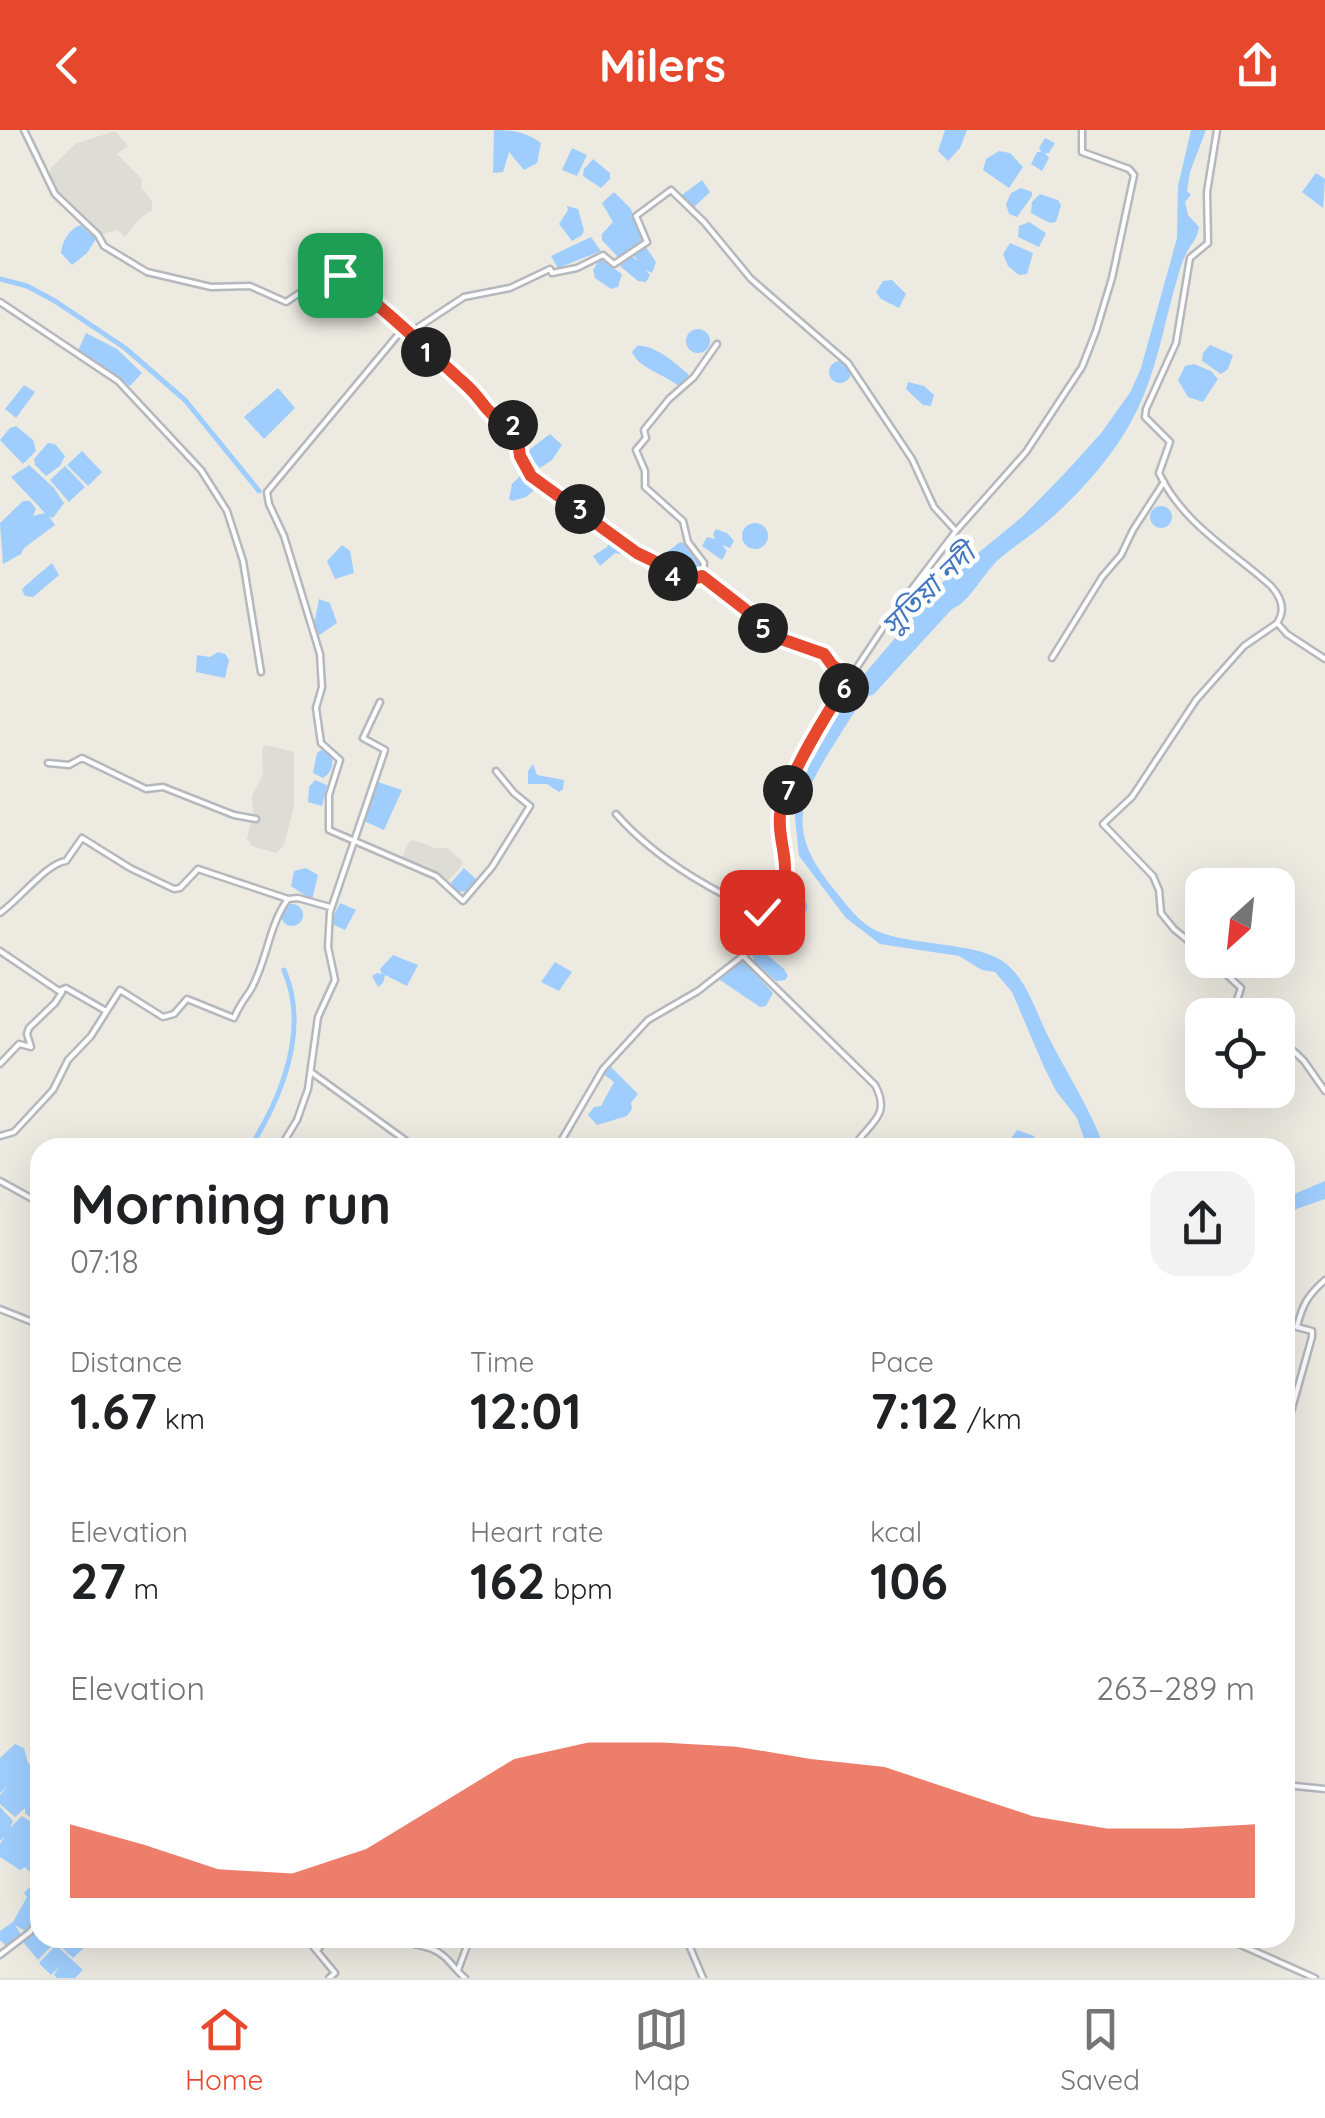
<!DOCTYPE html>
<html lang="en">
<head>
<meta charset="utf-8">
<style>
	:root { --surface:#fff; --page:#f2f2f2; --text:#202124; --muted:#757577; --line:#e0e0e0; --accent:#e6482d }
	body { margin:0; font-family:Quicksand,"Noto Sans Bengali",sans-serif; background:var(--page); color:var(--text); height:100vh; display:flex; flex-direction:column; font-size:38px; white-space:nowrap }
	* { box-sizing:border-box; margin:0 }
	p { font-size:32px; color:var(--muted) }
	.icon { flex:none; width:55px; height:55px; fill:none; stroke:currentColor; stroke-width:2; stroke-linecap:round; stroke-linejoin:round }
	.map { position:relative; flex:1; overflow:hidden }
	.sheet { position:absolute; left:30px; top:1008px; width:1265px; height:810px; display:flex; flex-direction:column; background:var(--surface); border-radius:30px; box-shadow:0 10px 40px #0002 }
	.sheet>* { flex:none }
	.needle { width:65px; rotate:207deg }
	.fabs { position:absolute; left:1185px; top:738px; display:grid; gap:20px }
	.fabs a { display:grid; place-items:center; width:110px; height:110px; border-radius:20px; background:var(--surface); box-shadow:0 10px 40px #0002; font-size:50px }
	.pin { position:absolute; display:grid; place-items:center; width:85px; height:85px; color:#fff; margin:-42px; border-radius:20px; box-shadow:0 5px 15px #0006 }
	.km { position:absolute; width:50px; height:50px; margin:-25px; border-radius:50%; background:#222; color:#fff; font-size:28px; line-height:50px; text-align:center }
	.round { display:grid; place-items:center; flex:none; width:105px; height:105px; border-radius:30px; background:var(--page) }
	.overview { display:flex; align-items:center; justify-content:space-between; height:170px; padding:0 40px }
	h1 { font-size:55px; font-weight:700; line-height:75px }
	.metrics { display:grid; grid-template-columns:repeat(3,1fr); gap:15px; height:170px; padding:10px 40px }
	.metrics div { display:grid; align-content:center }
	.metrics b { font-size:50px; font-weight:700 }
	.metrics small { font-size:28px; font-weight:400 }
	.metrics p { font-size:28px }
	.chart { height:280px; padding:20px 40px }
	.chart p { display:flex; justify-content:space-between }
	.chart svg { width:100%; height:180px; margin-top:10px; fill:var(--accent); opacity:.7 }
	header { display:flex; justify-content:space-between; align-items:center; height:130px; padding:0 40px; background:var(--accent); color:#fff; font-size:45px; font-weight:700 }
	.dock { display:flex; justify-content:space-around; align-items:center; height:140px; border-top:2px solid var(--line); background:var(--surface); font-size:28px; color:var(--muted) }
	.dock a { display:grid; justify-items:center; gap:5px }
	.dock .on { color:var(--accent) }
	.map>svg:first-child { display:block }
	.industrial { fill:#dddcd5 }
	.water { fill:#9fcefe }
	.lines { fill:none; stroke-linecap:round; stroke-linejoin:round }
	.canal { stroke:#9fcefe; stroke-width:5 }
	.street-casing { stroke:#b6b8bd; stroke-width:9 }
	.street { stroke:#fff; stroke-width:4 }
	.route-casing { stroke:#fff; stroke-width:20 }
	.route { stroke:#e6482d; stroke-width:12 }
	.labels { text-anchor:middle; stroke-width:9; stroke-linejoin:round; paint-order:stroke }
	.water-label { font-size:28px; font-style:italic; fill:#4377c0; stroke:#fff }
</style>
</head>
<body>
<header><svg class="icon" aria-label="back" viewBox="0 0 24 24"><path d="M15 5l-7 7 7 7"/></svg>Milers<svg class="icon" aria-label="share" viewBox="0 0 24 24"><path d="M12 15V3M7 8l5-5 5 5M5 13v7h14v-7"/></svg></header>
<div class="map">
<svg width="1325" height="1848" viewBox="0 0 1325 1848">
	<rect width="100%" height="100%" fill="#eceae1"/>
	<!-- industrial -->
	<g class="industrial">
		<path d="M115 1 128 16 117 24 142 49 141 57 152 71V80L139 89 125 107 118 100 102 104 67 75 49 48 51 38 75 14Z"/>
		<path d="M265 615 294 622V676L284 715 276 723 252 716 247 709 253 683 252 666 263 645 262 619Z"/>
		<path d="M413 710 435 718H447L463 732 460 738 446 753 423 738 401 731 408 713Z"/>
	</g>
	<!-- water -->
	<g class="water">
		<path d="M494 0C512 0 526 2 541 13L537 33 524 40 509 22 503 42 493 43Z"/>
		<path d="M945 0H967L960 18 948 31 938 21Z"/>
		<path d="M1191 0H1206L1190 42 1187 61 1191 65 1185 72 1188 85 1199 97C1197 111 1191 113 1186 124 1180 135 1178 148 1174 160 1163 200 1156 241 1138 278 1118 322 1078 366 1041 397 1027 408 1012 418 998 430 983 444 969 473 952 479L874 564 865 568C852 584 842 602 831 619 793 679 791 708 837 763 850 779 862 796 882 803 915 815 973 813 1001 830 1027 847 1036 883 1049 908 1068 945 1090 978 1104 1017H1087L1077 988 1056 961 1044 937 1012 862 995 842 982 840 959 826 880 814 846 788 799 726 794 679 809 636 855 555 943 452 1023 386 1066 342 1102 302 1131 261 1141 238 1177 108 1178 56Z"/>
		<path d="M1045 8 1055 13 1049 23H1045L1049 28 1042 41 1031 34 1037 22H1041L1039 18Z"/>
		<path d="M572 18 587 25 577 46 562 40Z"/>
		<path d="M999 21 1010 23 1023 37 1009 58 983 40 986 29Z"/>
		<path d="M593 29 610 43V49L601 58 583 46 584 39Z"/>
		<path d="M1316 43 1325 49 1323 78 1302 62Z"/>
		<path d="M702 50 710 62 693 78 682 65Z"/>
		<path d="M1021 58 1032 62V66L1017 87 1009 84 1006 74 1011 63Z"/>
		<path d="M614 62 631 79 642 112 618 127 602 110V104L613 92 602 73Z"/>
		<path d="M1040 64 1058 70 1061 75 1056 92 1050 93 1031 83 1032 72Z"/>
		<path d="M567 76 578 79 584 100 582 105 572 111 559 94 568 80Z"/>
		<path d="M1029 92 1046 103 1039 117 1018 107 1019 96Z"/>
		<path d="M81 95 96 109 87 123 72 135 61 123C62 111 70 98 81 95Z"/>
		<path d="M591 107 601 121 558 138 551 126Z"/>
		<path d="M1010 113 1033 123 1027 144 1019 145 1008 136 1003 124Z"/>
		<path d="M646 117 656 132 652 143 646 140 650 145 646 152 638 151 620 136 631 126 638 131 632 124Z"/>
		<path d="M600 129 622 144 618 157 611 159 595 148 593 140Z"/>
		<path d="M892 150 906 164 899 178 881 169 876 162 883 151Z"/>
		<circle cx="698" cy="211" r="12"/>
		<path d="M86 203 117 219 142 243 130 256 78 221Z"/>
		<path d="M1210 215 1233 225 1228 239 1221 244 1202 231 1203 223Z"/>
		<path d="M637 216C654 214 675 233 688 244V251L680 257C665 244 639 239 632 222Z"/>
		<circle cx="840" cy="242" r="11"/>
		<path d="M1194 234 1211 241 1218 249 1203 272 1188 267 1178 250 1185 236Z"/>
		<path d="M908 252 924 256 934 265 931 276 923 275 906 259Z"/>
		<path d="M24 255 35 262 16 288 5 279Z"/>
		<path d="M278 258 295 278 264 309 244 287Z"/>
		<path d="M16 296 33 310 36 321 23 334 0 310 10 298Z"/>
		<path d="M550 304 562 315 552 330 540 338 525 323Z"/>
		<path d="M48 313 55 314 65 326 60 336 46 346 35 335 34 329Z"/>
		<path d="M82 321 102 342 88 356 67 335Z"/>
		<path d="M29 335 54 358 64 373 53 388 49 387 55 395 24 418 21 424 3 434 0 393 23 371H30L36 379 33 386 45 383 11 347Z"/>
		<path d="M65 336 85 357 69 372 50 350Z"/>
		<path d="M523 343 540 355 526 367 512 371 509 369 512 354Z"/>
		<circle cx="1161" cy="387" r="11"/>
		<circle cx="755" cy="406" r="13"/>
		<path d="M716 399 727 403 734 411 730 418 722 415 727 421 722 430 702 416 707 407 715 409 713 404Z"/>
		<path d="M613 407 626 416 621 424 615 423 600 436 593 426 607 417Z"/>
		<path d="M680 412 689 415 702 433 701 440 683 452 662 426Z"/>
		<path d="M342 415 350 421 354 443 335 449 327 431Z"/>
		<path d="M52 433 59 445 33 467 25 466 22 460 25 456Z"/>
		<path d="M319 469 330 473 337 493 318 506 314 494Z"/>
		<path d="M218 522 225 524 229 530 225 548 196 542 197 525 210 527Z"/>
		<path d="M321 620 330 623C335 631 332 643 323 648L313 643 317 623Z"/>
		<path d="M533 634 537 645 564 650 563 659 559 662 547 654H528V641Z"/>
		<path d="M315 650 327 655 322 676 308 672 309 657Z"/>
		<path d="M378 652 402 660 384 700 364 691Z"/>
		<path d="M306 738 318 745 312 770 291 756 294 741Z"/>
		<path d="M464 738 477 750 468 761 457 762 449 755Z"/>
		<circle cx="795" cy="777" r="12"/>
		<path d="M340 773 356 780 345 800 334 795V785Z"/>
		<circle cx="292" cy="785" r="11"/>
		<path d="M759 818 784 839 788 846 785 850 776 851 754 831 752 824Z"/>
		<path d="M393 825 418 835 407 856 385 845 383 853 378 857 372 846 377 843 382 844 380 839Z"/>
		<path d="M741 828 773 863 766 876 760 877 717 848Z"/>
		<path d="M555 832 572 842 559 861 541 852Z"/>
		<path d="M610 936 638 964 631 973 632 979 627 986 597 995 588 985 594 977 601 976 614 952 603 944Z"/>
		<path d="M1017 1000 1034 1006 1037 1017H1005Z"/>
		<path d="M1325 1051V1069L1285 1083V1068Z"/>
		<path d="M15 1614 24 1618 28 1633 40 1643V1695L25 1683V1678L15 1687 0 1674V1665L8 1656 0 1663V1628Z"/>
		<path d="M0 1677 13 1691 10 1698 22 1686 40 1697V1716L36 1721 40 1724V1752L25 1737 20 1740 0 1727V1714L5 1706 0 1711Z"/>
		<path d="M36 1751 40 1755V1782L27 1802 15 1795 21 1805 7 1817 0 1810V1801L13 1792 27 1767 24 1763Z"/>
		<path d="M40 1796V1808H59L38 1830 23 1812Z"/>
		<path d="M63 1808H90L92 1810 73 1828 57 1813Z"/>
		<path d="M56 1815 83 1840 75 1848H57L54 1845 60 1836 51 1845 39 1833Z"/>
	</g>
	<g class="lines">
		<!-- canal -->
		<g class="canal">
			<path d="M0 149 27 156 55 171 125 218 185 270 259 361"/>
			<path d="M250 1018C282 966 310 900 284 840"/>
		</g>
		<defs>
			<g id="street">
				<path d="M24 0 55 64 98 105 104 116 147 142 211 157 250 156 286 172 333 141 340 145C384 178 423 217 464 253 488 274 483 287 516 296L520 326 531 346 637 423 662 435 681 454 702 446 751 484 770 505 824 524 832 535 851 548"/>
				<path d="M1217 0 1207 62 1208 113 1190 128 1176 213 1146 279 1145 287 1170 312 1159 343C1182 393 1232 421 1271 456 1281 467 1286 480 1277 493L1287 504 1325 529"/>
				<path d="M0 172 118 251 201 340 227 381 243 431 261 542"/>
				<path d="M402 200 267 362 269 374 284 406 320 524 322 557 316 578 321 613 340 630 329 665V700L436 746 463 771 492 737 530 676 514 663 496 641"/>
				<path d="M408 204 464 167 510 158 550 139 552 143 577 138 603 125 614 134 647 112 636 86 671 60 704 92 751 149 848 233 912 329 934 377 955 400"/>
				<path d="M702 446 704 433 688 412 683 391 645 357V341L636 320 646 308 644 300 669 269 694 247 717 214"/>
				<path d="M1052 528 1102 447 1121 425 1133 400 1164 352"/>
				<path d="M48 633 69 635 82 628 146 659 163 657 234 685 256 689"/>
				<path d="M616 684C658 732 723 768 782 791"/>
				<path d="M0 783C19 770 47 733 66 731L82 708 130 738 174 759 180 758 198 739 288 769 298 768 330 777"/>
				<path d="M0 821 59 861 66 858 106 881"/>
				<path d="M1202 822 1174 799 1161 783 1159 760 1153 746 1103 694 1132 667 1196 570 1244 516 1276 494"/>
				<path d="M742 825 875 955C892 987 869 992 853 1018"/>
				<path d="M1211 830 1241 858 1235 876 1244 885"/>
				<path d="M1278 906 1304 931 1325 961"/>
				<path d="M0 934 19 914 31 917 27 904 29 898 55 873 62 862"/>
				<path d="M311 942 416 1018"/>
				<path d="M0 1006 14 1002 53 960 68 930 91 906 120 860 163 887 174 884 187 869 234 888C239 876 243 871 250 861 267 833 268 796 288 769"/>
				<path d="M280 1018 297 990 308 959 318 887 335 850 328 817 330 782 385 620 363 608 380 572"/>
				<path d="M557 1018 603 939 648 890 698 861 780 797 779 776 785 735 779 710 780 680 788 658 834 572 889 489 956 401 1026 322 1082 237 1096 201 1112 148 1134 45 1129 39 1082 22V0"/>
				<path d="M0 1051 40 1073"/>
				<path d="M0 1179 40 1195"/>
				<path d="M1285 1290 1289 1289 1312 1207V1201L1297 1197C1302 1175 1308 1165 1325 1150"/>
				<path d="M1285 1655 1325 1659"/>
				<path d="M306 1808 335 1843 329 1848"/>
				<path d="M400 1808C411 1815 421 1815 432 1819 446 1824 454 1839 465 1848"/>
				<path d="M690 1808 689 1815 703 1848"/>
				<path d="M1225 1808 1315 1848"/>
				<path d="M318 1819 328 1808"/>
				<path d="M0 1825 30 1802 40 1787"/>
				<path d="M458 1840 470 1808"/>
			</g>
		</defs>
		<!-- street casing -->
		<use href="#street" class="street-casing"/>
		<!-- street -->
		<use href="#street" class="street"/>
	</g>
	<g class="lines">
		<defs>
			<path id="route" d="M340 145C384 178 423 216 464 253 488 274 483 286 516 296L520 326 531 346 637 423 662 435 680 454 702 446 751 484 770 505 824 524 832 535 850 548C830 578 784 651 780 685 778 704 785 720 785 738 786 757 778 772 782 791L762 782"/>
		</defs>
		<!-- route casing -->
		<use href="#route" class="route-casing"/>
		<!-- route -->
		<use href="#route" class="route"/>
	</g>
	<g class="labels">
		<!-- water labels -->
		<g class="water-label">
			<text transform="translate(928 459) rotate(-44)" y="10">সুতিয়া নদী</text>
		</g>
	</g>
</svg>
<div class="fabs">
<a><svg class="needle" viewBox="-14 -14 28 28"><path d="M0-13l5 13h-10z" fill="#e53935"/><path d="M0 13l5-13h-10z" fill="#757577"/></svg></a>
<a><svg class="icon" aria-label="locate" viewBox="0 0 24 24"><circle cx="12" cy="12" r="6"/><path d="M12 2v4M12 18v4M2 12h4M18 12h4"/></svg></a>
</div>
<div class="pin" style="left:340px;top:145px;background:#1e9e55"><svg class="icon" aria-label="arrive" viewBox="0 0 24 24"><path d="M6 21V4h12l-3 4 3 4H6"/></svg></div>
<div class="pin" style="left:762px;top:782px;background:#d93025"><svg class="icon" aria-label="check" viewBox="0 0 24 24"><path d="M5 12l5 5 9-10"/></svg></div>
<b class="km" style="left:426px;top:222px">1</b>
<b class="km" style="left:513px;top:295px">2</b>
<b class="km" style="left:580px;top:379px">3</b>
<b class="km" style="left:673px;top:446px">4</b>
<b class="km" style="left:763px;top:498px">5</b>
<b class="km" style="left:844px;top:558px">6</b>
<b class="km" style="left:788px;top:660px">7</b>
<section class="sheet">
<div class="overview"><div><h1>Morning run</h1><p>07:18</p></div><a class="round"><svg class="icon" aria-label="share" viewBox="0 0 24 24"><path d="M12 15V3M7 8l5-5 5 5M5 13v7h14v-7"/></svg></a></div>
<div class="metrics">
<div><p>Distance</p><b>1.67<small> km</small></b></div>
<div><p>Time</p><b>12:01</b></div>
<div><p>Pace</p><b>7:12<small> /km</small></b></div>
</div>
<div class="metrics">
<div><p>Elevation</p><b>27<small> m</small></b></div>
<div><p>Heart rate</p><b>162<small> bpm</small></b></div>
<div><p>kcal</p><b>106</b></div>
</div>
<div class="chart"><p><span>Elevation</span>263–289 m</p>
<svg viewBox="0 0 160 44" preserveAspectRatio="none"><path d="M0 44V26L10 31L20 37L30 38L40 32L50 21L60 10L70 6L80 6L90 7L100 10L110 12L120 18L130 24L140 27L150 27L160 26V44z"/></svg>
</div>
</section>
</div>
<nav class="dock">
<a class="on"><svg class="icon" aria-label="home" viewBox="0 0 24 24"><path d="M3 11l9-7 9 7M6 9v11h12V9"/></svg>Home</a>
<a><svg class="icon" aria-label="map" viewBox="0 0 24 24"><path d="M3 6l6-2 6 2 6-2v14l-6 2-6-2-6 2zM9 4v14M15 6v14"/></svg>Map</a>
<a><svg class="icon" aria-label="saved" viewBox="0 0 24 24"><path d="M7 4h10v16l-5-4-5 4z"/></svg>Saved</a>
</nav>
</body>
</html>
